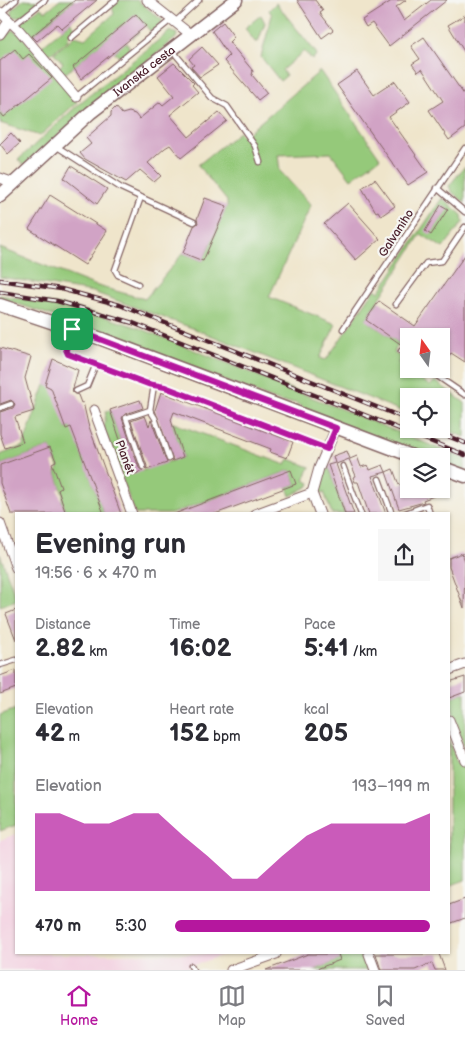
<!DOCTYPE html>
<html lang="en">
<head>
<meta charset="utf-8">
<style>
	:root { --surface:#fff; --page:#f7f7f7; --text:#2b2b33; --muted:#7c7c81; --line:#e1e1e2; --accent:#b5179e }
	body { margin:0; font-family:"Balsamiq Sans",sans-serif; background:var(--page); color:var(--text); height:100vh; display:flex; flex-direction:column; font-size:19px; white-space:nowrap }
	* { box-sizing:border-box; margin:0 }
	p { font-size:16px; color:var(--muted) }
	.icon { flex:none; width:28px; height:28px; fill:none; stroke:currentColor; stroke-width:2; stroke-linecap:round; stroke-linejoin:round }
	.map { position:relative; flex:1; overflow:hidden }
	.sheet { position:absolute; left:15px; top:512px; width:435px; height:442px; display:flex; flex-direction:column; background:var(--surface); border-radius:0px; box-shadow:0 1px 4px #0004 }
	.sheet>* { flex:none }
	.needle { width:32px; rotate:346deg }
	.buttons { position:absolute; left:400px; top:328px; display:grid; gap:10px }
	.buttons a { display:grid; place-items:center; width:50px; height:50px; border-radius:0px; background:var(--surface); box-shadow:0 1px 4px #0004; font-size:25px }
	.pin { position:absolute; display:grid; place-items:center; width:42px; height:42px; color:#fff; margin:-21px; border-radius:10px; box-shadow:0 2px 8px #0006 }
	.round { display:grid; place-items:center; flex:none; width:52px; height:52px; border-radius:0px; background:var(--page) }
	.head { display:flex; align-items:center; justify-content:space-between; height:85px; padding:0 20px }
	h1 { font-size:28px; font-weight:600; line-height:38px }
	.metrics { display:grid; grid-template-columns:repeat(3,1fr); gap:8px; height:85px; padding:5px 20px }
	.metrics div { display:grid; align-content:center }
	.metrics b { font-size:25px; font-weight:600 }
	.metrics small { font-size:14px; font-weight:400 }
	.metrics p { font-size:14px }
	.chart { height:140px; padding:10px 20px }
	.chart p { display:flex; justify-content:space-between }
	.chart svg { width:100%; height:90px; margin-top:5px; fill:var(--accent); opacity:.7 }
	ul { padding:0 20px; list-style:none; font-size:16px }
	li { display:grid; grid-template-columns:80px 60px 1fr; align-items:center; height:38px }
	li i { height:12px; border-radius:6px; background:var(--accent) }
	.menu { display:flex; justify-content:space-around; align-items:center; height:70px; border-top:1px solid var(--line); background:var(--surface); font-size:14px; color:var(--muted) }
	.menu a { display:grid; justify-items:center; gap:2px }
	.menu .current { color:var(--accent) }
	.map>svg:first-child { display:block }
	.built { fill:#f3cfe0 }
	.green { fill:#95c97a; stroke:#707452 }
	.building { fill:#d1a3c5 }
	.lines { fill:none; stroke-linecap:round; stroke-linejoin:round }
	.lane-casing { stroke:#846463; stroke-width:7 }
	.street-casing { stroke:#846463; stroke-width:11 }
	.secondary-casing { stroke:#846463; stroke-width:15 }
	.lane { stroke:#fff; stroke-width:4.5 }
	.street { stroke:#fff; stroke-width:9 }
	.secondary { stroke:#fff; stroke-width:12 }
	.rail-casing { stroke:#4a1f2b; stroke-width:4.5 }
	.rail { stroke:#f6f6f2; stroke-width:2.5; stroke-dasharray:8; stroke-linecap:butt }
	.route-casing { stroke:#fff; stroke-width:10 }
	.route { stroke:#b5179e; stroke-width:6 }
	.labels { text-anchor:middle; stroke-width:4.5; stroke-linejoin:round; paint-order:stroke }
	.street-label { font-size:12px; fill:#4a1f2b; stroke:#f6f6f2 }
</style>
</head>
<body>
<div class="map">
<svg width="465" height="970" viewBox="0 0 465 970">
	<rect width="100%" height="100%" fill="#f6f6f2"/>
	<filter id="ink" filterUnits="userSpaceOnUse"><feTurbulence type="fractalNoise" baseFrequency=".02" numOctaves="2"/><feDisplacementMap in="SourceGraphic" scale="10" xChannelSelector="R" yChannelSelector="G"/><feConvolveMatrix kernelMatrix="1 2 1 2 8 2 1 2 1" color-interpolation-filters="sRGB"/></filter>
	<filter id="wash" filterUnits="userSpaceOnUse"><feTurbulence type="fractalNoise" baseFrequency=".0096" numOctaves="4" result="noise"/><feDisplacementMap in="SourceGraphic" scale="20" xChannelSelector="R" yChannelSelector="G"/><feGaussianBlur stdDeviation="1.12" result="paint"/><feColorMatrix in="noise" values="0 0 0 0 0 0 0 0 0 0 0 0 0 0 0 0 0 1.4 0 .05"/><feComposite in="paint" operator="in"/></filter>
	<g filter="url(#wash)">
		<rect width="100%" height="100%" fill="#efe5cb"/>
		<!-- built -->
		<path class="built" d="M16 834V954H225L181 970H0V840Z"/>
		<!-- green -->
		<g class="green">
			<path d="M23 0 37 1 35 6 20 17H13L11 10Z"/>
			<path d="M60 0H74L33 35 27 34 21 26 22 21 40 8 46 11Z"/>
			<path d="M118 0H137L162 20C162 25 156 31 150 31L136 14 130 19 140 32 133 38 122 25 116 30 129 46 128 53 119 57 114 52 123 44 114 33 66 73 60 72 59 67 63 63 54 53 75 36 85 39 114 14 112 6Z"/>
			<path d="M276 3 317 54 312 60 304 51 282 70 286 76 280 81 261 57 272 15 269 10Z"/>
			<path d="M261 15 265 23 258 42H255L245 28Z"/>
			<path d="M71 22 76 29 67 37 69 39 52 53 46 55 41 51 43 45Z"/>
			<path d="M12 30 20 34 77 102 40 136 0 123V43Z"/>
			<path d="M170 31 177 34 176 38 81 115 24 165 18 160 81 102Z"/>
			<path d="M320 71 380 158 351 179 331 153 278 155 280 171 311 205 269 297 336 324 320 358 326 360 375 289 379 292 442 198 462 215 463 222 443 248 421 234 366 320 399 343 394 352 401 358 398 363 430 386 435 381 465 403V437L441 428V396H409V414L195 329 93 292 0 277V248L94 285 145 299 183 253 203 261 227 206V201L198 165 239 132 243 136 250 131Z"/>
			<path d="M465 166V203L452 192 449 186Z"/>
			<path d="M0 295 73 307 137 327 465 459V472L441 463V456H425L310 413 296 403 281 402 124 343V340L90 328V325L78 321 77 324 0 298Z"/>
			<path d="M45 385 59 390 66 429 72 427 104 514H66L62 501 63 494 56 474 58 467 50 447 0 465V455L23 446Z"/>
			<path d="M110 410 132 474 183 457 171 422 286 465 289 459 310 467 304 480 310 483 309 486 290 496 287 487 296 484 291 470 171 514H135L104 429 106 411Z"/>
			<path d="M328 465 345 514H332L324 492 317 495C315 486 321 471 328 465Z"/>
			<path d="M0 554 16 598V600L0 606Z"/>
			<path d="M465 692V751L449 698Z"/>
			<path d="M16 709V825L0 831V715Z"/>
			<path d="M449 740 457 763 462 762 465 774V880L449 886Z"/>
			<path d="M338 954H367L373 970H314L340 960Z"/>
		</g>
		<g id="blocks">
			<!-- building -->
			<g class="building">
				<path d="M75 0H97L62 29 57 24 37 41 32 36Z"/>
				<path d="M297 0H315L323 11 320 13 333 30 322 38Z"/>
				<path d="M393 0H406L396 7 404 21 431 0H447L389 46 372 23 366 27 362 20Z"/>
				<path d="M136 14 146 26 81 79 73 67Z"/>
				<path d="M465 15V53L448 25Z"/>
				<path d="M223 22 234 37 229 42 253 71 252 75 267 93 258 100 224 61 229 56 212 31Z"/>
				<path d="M424 37 465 96V128L449 140 429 110 443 101 422 69 418 72 412 64 420 59 411 46Z"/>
				<path d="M202 47 218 65 200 77 191 67 194 65 189 59Z"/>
				<path d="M15 49 23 59 29 54 52 78 4 117 0 112V61Z"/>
				<path d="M174 63 194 83 192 85 198 92 170 115 189 137 219 112 227 121 181 158 170 145 165 148 148 163 161 176 154 182 140 170 126 182 85 159 80 153 91 144 86 138 111 116V112L116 107 122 114 129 112 135 114 139 119 160 102 163 105 174 96 158 76Z"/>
				<path d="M357 71 374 95 395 81 410 102 389 117 428 172 408 185 337 85Z"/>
				<path d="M11 133 20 143 8 154 0 144Z"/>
				<path d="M71 166 107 189 97 204 64 178Z"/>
				<path d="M375 179 395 206 381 216 378 211 376 212 362 188Z"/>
				<path d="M50 195 107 231 85 265 29 229Z"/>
				<path d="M205 198 227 206 203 261 183 253 194 226 198 223 197 219Z"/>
				<path d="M348 203 380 239 356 260 324 224Z"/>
				<path d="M441 205 448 209 431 235 425 231Z"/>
				<path d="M465 255V362L451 353 441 367V336H409V350L366 320 379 301 415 326Z"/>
				<path d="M0 348 31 357 25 378 34 411 15 417 23 442 5 448 0 434V412L13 408 15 404 11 400 0 404Z"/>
				<path d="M53 359 78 370 72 392 78 395 81 403 83 402 88 424 121 514H104L71 427 66 429 51 388 45 385Z"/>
				<path d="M161 392 293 442 287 458 270 452 271 449 174 412 171 420 183 457 173 461 155 410Z"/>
				<path d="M140 400 143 408 125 414 122 418 139 468 143 471 132 475 110 410Z"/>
				<path d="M145 416 149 426 151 420 167 463 146 470 147 466 131 421Z"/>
				<path d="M50 447 56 461 52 463 61 488 58 490 66 514H11L0 483V465Z"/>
				<path d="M347 451 350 459 357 456 361 467 368 465 370 470 383 465 386 472 372 476 386 514H369L358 482H355L353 477 356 476 349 459 336 464 354 514H345L328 465 335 463 333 456Z"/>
				<path d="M393 469 399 485 409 482V489H437L439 494 423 500 424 502 399 509 386 472Z"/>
				<path d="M291 470 296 484 215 514H174Z"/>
				<path d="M462 553 465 561 464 608 449 567V558Z"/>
				<path d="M16 610V640L6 614Z"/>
				<path d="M16 670V688L0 694V676Z"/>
				<path d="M465 677V692L449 698V682Z"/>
				<path d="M465 899V918L449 924V905Z"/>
				<path d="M338 954 340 960 314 970H266L308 954Z"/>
				<path d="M376 954H439L445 970H435L432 963 415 970H381Z"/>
			</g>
		</g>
	</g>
	<g filter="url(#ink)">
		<use href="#blocks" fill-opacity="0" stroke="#846463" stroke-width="1"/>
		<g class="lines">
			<defs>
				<g id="lane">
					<path d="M1 13 16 0"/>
					<path d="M175 22 199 0"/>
					<path d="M14 25 45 0"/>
					<path d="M71 38 116 0"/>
					<path d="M172 50 212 98 227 106 255 146 260 162"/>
					<path d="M76 97 172 19"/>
					<path d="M56 146 121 188 194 222"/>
					<path d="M437 188 465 212"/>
					<path d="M138 284 118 275 115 270 141 197"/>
					<path d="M396 304 426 263 442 261 465 227"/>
					<path d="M343 329 465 148"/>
					<path d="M72 330 65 347 68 354 148 384 165 387 327 449"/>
					<path d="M401 351 409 357"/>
					<path d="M427 369 465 395"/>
					<path d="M76 391 87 386 96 364"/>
					<path d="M0 408 11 404"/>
					<path d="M150 410 155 418 169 459"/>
					<path d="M343 466 361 514"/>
					<path d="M143 467 126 418 150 410 154 385"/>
					<path d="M379 479 392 514"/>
					<path d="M403 514 427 505 430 514"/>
					<path d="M0 665 16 660"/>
					<path d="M191 966 193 970"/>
				</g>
				<g id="street">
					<path d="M147 0 190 34"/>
					<path d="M0 12 19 30 76 97"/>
					<path d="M0 34 9 21"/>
					<path d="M0 178 14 183"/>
					<path d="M94 410 132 514"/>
					<path d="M255 514 312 493"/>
					<path d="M320 514 312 493 319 468 336 428"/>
					<path d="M0 523 16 568"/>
					<path d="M449 670 465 664"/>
					<path d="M449 720 465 760"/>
					<path d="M369 954 375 970"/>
					<path d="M231 970 276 954"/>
				</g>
				<g id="secondary">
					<path id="s1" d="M0 196 90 113 236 0"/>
					<path d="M0 305 102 339 412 456"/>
					<path d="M441 467 465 476"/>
				</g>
			</defs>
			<!-- lane casing -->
			<use href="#lane" class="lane-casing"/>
			<!-- street casing -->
			<use href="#street" class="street-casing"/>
			<!-- secondary casing -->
			<use href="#secondary" class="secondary-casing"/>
			<!-- lane -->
			<use href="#lane" class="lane"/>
			<!-- street -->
			<use href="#street" class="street"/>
			<!-- secondary -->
			<use href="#secondary" class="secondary"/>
			<defs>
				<g id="rail">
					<path d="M0 280 61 289 120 305 409 420"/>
					<path d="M0 292 57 301 133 323 465 455"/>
					<path d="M430 429 465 443"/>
				</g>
			</defs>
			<!-- rail casing -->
			<use href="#rail" class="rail-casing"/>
			<!-- rail -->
			<use href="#rail" class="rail"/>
		</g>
	</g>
	<g class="lines" filter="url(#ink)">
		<defs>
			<path id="route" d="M72 329 102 340 336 428 327 449 165 387 148 384 68 354 65 347Z"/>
		</defs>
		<!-- route casing -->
		<use href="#route" class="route-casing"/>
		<!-- route -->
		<use href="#route" class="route"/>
	</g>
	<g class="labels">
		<!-- street labels -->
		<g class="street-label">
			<text dy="4" stroke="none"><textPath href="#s1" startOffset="191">Ivanská cesta</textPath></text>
			<text transform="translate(396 233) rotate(-57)" y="4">Galvaniho</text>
			<text transform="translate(125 457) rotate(70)" y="4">Planét</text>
		</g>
	</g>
</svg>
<div class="buttons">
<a><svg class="needle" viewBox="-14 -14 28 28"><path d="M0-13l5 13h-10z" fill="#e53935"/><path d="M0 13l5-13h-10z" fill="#7c7c81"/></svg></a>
<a><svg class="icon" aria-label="locate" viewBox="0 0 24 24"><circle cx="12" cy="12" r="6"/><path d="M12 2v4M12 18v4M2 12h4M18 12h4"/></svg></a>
<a><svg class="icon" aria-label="layers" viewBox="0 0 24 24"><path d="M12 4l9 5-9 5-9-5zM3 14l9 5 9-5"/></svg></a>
</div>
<div class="pin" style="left:72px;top:329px;background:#1e9e55"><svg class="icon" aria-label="arrive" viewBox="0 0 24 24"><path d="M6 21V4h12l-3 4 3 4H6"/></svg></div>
<section class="sheet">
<div class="head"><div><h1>Evening run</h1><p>19:56 · 6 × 470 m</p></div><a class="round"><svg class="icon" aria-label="share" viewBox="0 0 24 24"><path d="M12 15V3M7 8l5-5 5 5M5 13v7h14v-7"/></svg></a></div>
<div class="metrics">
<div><p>Distance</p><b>2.82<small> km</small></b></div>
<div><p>Time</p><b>16:02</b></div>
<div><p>Pace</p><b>5:41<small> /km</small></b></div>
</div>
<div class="metrics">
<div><p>Elevation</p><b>42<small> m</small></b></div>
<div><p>Heart rate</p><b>152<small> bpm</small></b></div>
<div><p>kcal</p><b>205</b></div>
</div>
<div class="chart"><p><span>Elevation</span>193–199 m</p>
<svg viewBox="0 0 160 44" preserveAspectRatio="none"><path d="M0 44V6L10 6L20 11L30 11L40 6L50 6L60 17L70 27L80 38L90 38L100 27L110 17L120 11L130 11L140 11L150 11L160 6V44z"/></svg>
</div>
<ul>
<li><b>470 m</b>5:30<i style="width:100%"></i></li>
</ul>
</section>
</div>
<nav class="menu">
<a class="current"><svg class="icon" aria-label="home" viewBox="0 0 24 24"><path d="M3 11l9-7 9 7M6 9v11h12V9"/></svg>Home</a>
<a><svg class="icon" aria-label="map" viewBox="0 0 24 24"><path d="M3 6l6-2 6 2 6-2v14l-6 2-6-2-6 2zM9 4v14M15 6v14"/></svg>Map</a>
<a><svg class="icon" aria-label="saved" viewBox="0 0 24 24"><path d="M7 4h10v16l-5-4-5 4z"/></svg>Saved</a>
</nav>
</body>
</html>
